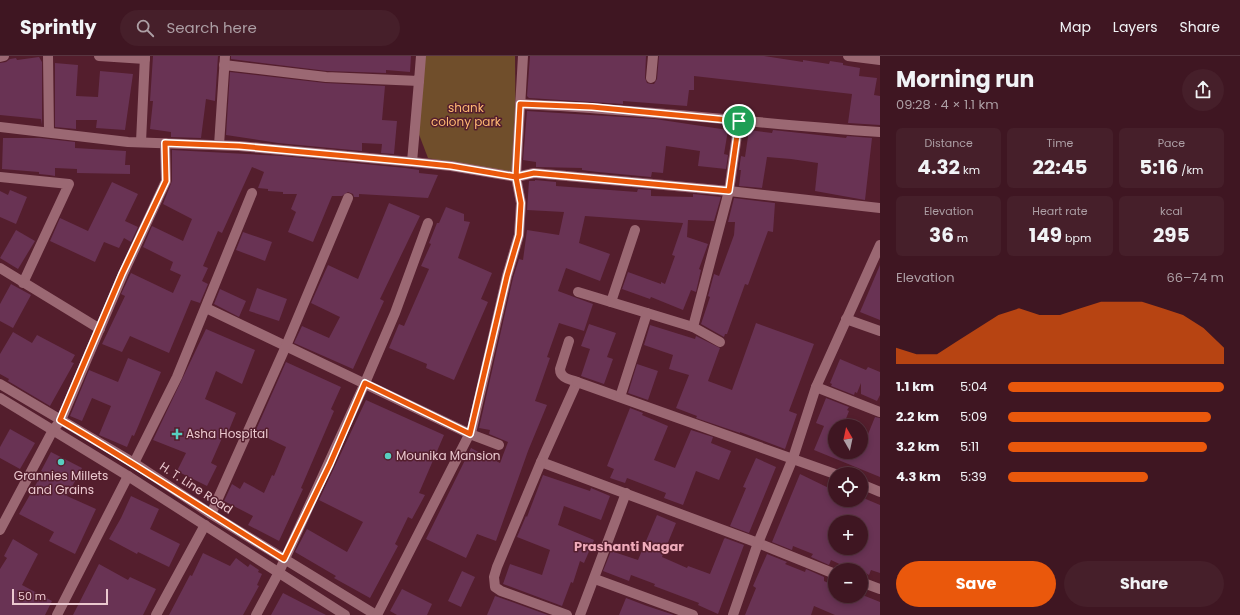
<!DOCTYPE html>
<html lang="en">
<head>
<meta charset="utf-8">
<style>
	:root { --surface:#3f1622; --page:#461f2a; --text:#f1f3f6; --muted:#ad9fa5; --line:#583540; --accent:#ea580c }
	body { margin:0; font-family:Poppins,sans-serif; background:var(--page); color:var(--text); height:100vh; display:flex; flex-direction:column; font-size:15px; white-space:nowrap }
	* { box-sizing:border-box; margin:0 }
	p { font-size:13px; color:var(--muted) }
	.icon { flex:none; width:22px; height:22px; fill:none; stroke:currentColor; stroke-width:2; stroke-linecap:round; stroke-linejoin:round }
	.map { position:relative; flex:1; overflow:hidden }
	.panel { display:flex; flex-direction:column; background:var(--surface); width:360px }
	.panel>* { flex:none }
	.needle { width:26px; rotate:351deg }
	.buttons { position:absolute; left:828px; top:363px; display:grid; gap:8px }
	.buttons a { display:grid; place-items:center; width:40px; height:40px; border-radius:50%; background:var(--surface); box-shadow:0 2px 6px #0003,0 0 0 1px var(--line); font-size:20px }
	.scale { position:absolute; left:12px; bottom:10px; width:96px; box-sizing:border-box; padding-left:4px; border:2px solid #ebc8cf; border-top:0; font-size:11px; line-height:14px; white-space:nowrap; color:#ebc8cf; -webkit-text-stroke:3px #541e2d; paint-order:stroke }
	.pin { position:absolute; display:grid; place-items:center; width:34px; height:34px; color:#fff; margin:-17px; border:2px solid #fff; border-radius:50%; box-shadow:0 1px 4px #0007 }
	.round { display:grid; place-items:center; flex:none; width:42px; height:42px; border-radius:21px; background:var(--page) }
	.head { display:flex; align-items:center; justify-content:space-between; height:68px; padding:0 16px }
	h1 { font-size:22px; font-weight:700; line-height:30px }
	.figures { display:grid; grid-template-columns:repeat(3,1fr); gap:6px; height:68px; padding:4px 16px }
	.figures div { display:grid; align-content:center; border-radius:6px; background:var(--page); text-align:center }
	.figures b { font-size:20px; font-weight:700 }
	.figures small { font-size:11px; font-weight:400 }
	.figures p { font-size:11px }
	.chart { height:112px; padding:8px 16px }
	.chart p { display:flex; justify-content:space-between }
	.chart svg { width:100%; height:72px; margin-top:4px; fill:var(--accent); opacity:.7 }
	.button { display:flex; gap:8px; margin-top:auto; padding:8px 16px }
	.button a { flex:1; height:46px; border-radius:24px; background:var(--accent); color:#fff; font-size:16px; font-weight:700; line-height:46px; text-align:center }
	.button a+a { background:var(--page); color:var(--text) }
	ul { padding:0 16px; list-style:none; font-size:13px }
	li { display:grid; grid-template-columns:64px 48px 1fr; align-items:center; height:30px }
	li i { height:10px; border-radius:5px; background:var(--accent) }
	header { display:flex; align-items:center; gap:24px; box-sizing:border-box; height:56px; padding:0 20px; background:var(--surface); border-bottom:1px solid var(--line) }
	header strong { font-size:19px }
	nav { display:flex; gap:22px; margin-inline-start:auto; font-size:14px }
	.search { width:280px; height:36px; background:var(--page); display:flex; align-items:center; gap:10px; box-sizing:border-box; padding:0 14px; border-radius:22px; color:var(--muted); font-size:15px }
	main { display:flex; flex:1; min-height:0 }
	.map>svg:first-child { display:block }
	.green { fill:#704e2b }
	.building { fill:#693354; fill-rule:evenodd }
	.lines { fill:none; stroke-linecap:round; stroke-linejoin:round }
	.minor { stroke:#9b6873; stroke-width:10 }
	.route-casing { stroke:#fff; stroke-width:8 }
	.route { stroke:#ea580c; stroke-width:5 }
	.poi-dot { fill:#58cec0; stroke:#541e2d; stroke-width:1.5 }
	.labels { text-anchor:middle; stroke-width:3; stroke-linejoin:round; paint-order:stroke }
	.park-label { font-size:12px; fill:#feb872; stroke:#541e2d }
	.poi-label { font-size:12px; fill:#ebc8cf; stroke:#541e2d; text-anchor:start }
	.street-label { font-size:12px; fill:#ebc8cf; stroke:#541e2d }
	.neighbourhood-label { font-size:13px; font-weight:bold; fill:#efabba; stroke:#541e2d }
</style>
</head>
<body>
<header>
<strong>Sprintly</strong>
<div class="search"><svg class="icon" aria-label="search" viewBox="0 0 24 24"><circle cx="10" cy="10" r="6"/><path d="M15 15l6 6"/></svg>Search here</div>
<nav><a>Map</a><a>Layers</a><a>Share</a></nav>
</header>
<main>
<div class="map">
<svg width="880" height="559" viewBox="0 0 880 559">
	<rect width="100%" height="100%" fill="#541e2d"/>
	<!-- green -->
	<path class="green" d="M421 0H515L516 121 428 102 415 68Z"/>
	<!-- building -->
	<g class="building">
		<path d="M153 0H218L215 45 206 43 201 82 171 81V76L150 73 153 45H150Z"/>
		<path d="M231 0H411L410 16 386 14V17L327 15 231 3Z"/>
		<path d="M530 0H646L645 22 647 27 651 28H654L657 23 659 0H764L803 6V4L829 8 830 5 843 7V9L860 12 859 20 877 22 874 39 880 40V69L848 67 852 38 694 20V34H689L687 50 623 45V48L529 42 527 40Z"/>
		<path d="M39 1 42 6V69L41 63 0 59V7L6 6 10 3 16 2 17 4Z"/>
		<path d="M55 7 78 9 76 40 98 41 100 15 133 18 125 74 96 72 97 64H76V73L55 71Z"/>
		<path d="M230 16 325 27 385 30 382 64 397 65 394 98 381 97 382 88 362 87V95L278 87 226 79Z"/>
		<path d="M527 55 655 63 728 74 724 98 728 99 726 113 698 110 700 95 666 90 663 117 652 116 651 121 598 116 582 114V112L536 111V106L523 104Z"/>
		<path d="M749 74 772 77 773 74 846 82 847 80 872 82 865 144 815 135 818 107 791 103 767 101 762 132 739 130 741 114H739L741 100 745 101Z"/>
		<path d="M3 82H40L75 86V92L126 95 125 109H130V118L77 117V113L55 112V120L49 119 39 118V116L2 113Z"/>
		<path d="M172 94 282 100 405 112 419 114V117L438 119 428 142 359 138V141H354L353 138 348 136 342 140H332L313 186 288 176 296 156 291 153 297 138H283V136L268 135V133L258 132 264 116 252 111 222 177 218 175 203 210 208 212 202 225 208 228 200 247 191 244 169 297 130 280 122 296 102 288 125 240 121 238 131 217 173 237 181 219 170 214 173 206 143 191 152 170 183 185 192 163 163 148 172 125Z"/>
		<path d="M535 124 556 126V130L637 136 638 133 651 134V140L693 141V138L721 141 714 165 688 164 687 181 708 188 699 213 701 214 696 236 691 234 683 254 651 241 650 243 622 233 628 216 661 228V226L665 228 675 200 672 199 683 167 585 160 579 187 610 198 600 225 566 212 558 235 593 248 584 275 559 267 547 301 550 302 535 345 547 349 528 395 496 485 477 478 466 502 426 483 471 392 500 407 508 386 489 378 490 374 479 372 513 222 519 203 523 204 527 174 559 179 564 156 527 154 529 125H535Z"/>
		<path d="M112 126 138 138 125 165 138 171 131 186 124 182 119 192 104 186 95 206 50 185 60 162 88 175Z"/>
		<path d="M10 134 27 141 16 168 0 161V135L8 139Z"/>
		<path d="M734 142 775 147 773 176 768 175 748 229 745 228 727 278H725L724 281 701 268 710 241 708 240 714 218 719 220 734 179 735 166H728Z"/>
		<path d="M389 147 420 160 380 243 384 245 353 313 294 287 302 270 329 282 340 261 311 247 319 229 328 209 358 223Z"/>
		<path d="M446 151 464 158V165L470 166 458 202 492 217 481 243 488 246 454 324 426 312 427 308 389 292 399 268 404 270 429 213 421 210 431 188 429 187 437 167H439Z"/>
		<path d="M16 174 35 185 18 213 0 202Z"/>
		<path d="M243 176 272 186 265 205 236 194Z"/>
		<path d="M880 209V264L860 256Z"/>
		<path d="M11 228 31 239 13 272 0 265V248Z"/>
		<path d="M257 232 287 243 279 265 249 255Z"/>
		<path d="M220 233 246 245 239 261 214 248Z"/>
		<path d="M756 267 814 288 789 355 797 358 785 393 740 376V377L696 362 697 360 676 352 689 319 669 313 673 299 644 289 650 269 695 283 696 280 720 292 708 325 732 334Z"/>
		<path d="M589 268 616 277 607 301 613 303 604 328 581 320 590 293 581 290Z"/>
		<path d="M206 273 255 294 242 328 216 315 205 343 236 357 229 374 226 373 211 407 217 410 207 430 177 415 186 397 153 384Z"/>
		<path d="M13 276 32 287 37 279 75 299 71 306 74 307 50 350 8 325 9 323 0 318V298Z"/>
		<path d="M128 302 161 316 134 380 132 379 127 391 99 379 111 350 92 342 82 365 70 360 89 314 118 326Z"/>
		<path d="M840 303 866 314 868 311 880 316V339L877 345 861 338V327L857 337 855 336 854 339 831 330 832 328 830 327Z"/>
		<path d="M286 306 341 331 331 353 334 355 301 432 303 433 279 485 248 469 253 460 224 445 232 428 240 433 244 426 264 437 272 419 274 420 286 391 255 376Z"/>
		<path d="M637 308 658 315 648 344 628 337Z"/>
		<path d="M826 342 849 351 847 354 849 355 843 370H835V396H861V387L864 388 875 361 880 362V421L814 394 824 370 816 367Z"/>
		<path d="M366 344 444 379 419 437 425 439 412 463 408 461 395 488 398 490 370 542 334 522 336 520 295 496 307 473 347 496 363 466 319 444Z"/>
		<path d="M630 352 643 357 642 359 668 370 654 404 675 412 691 374 713 381 711 387 731 395 719 424 696 415 683 449 664 442 666 437 627 422 625 427 610 422 614 413 607 410Z"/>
		<path d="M10 373 35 387 20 413 0 402V391Z"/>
		<path d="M51 396 82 412 67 440 96 453 75 498 49 485 54 476 19 458 43 416 41 415Z"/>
		<path d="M756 402 776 411 749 477 730 470 746 432 743 431Z"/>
		<path d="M800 418 835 435V444H861V441L880 449V517L871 514 869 519 861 514 849 510 848 512 831 504 829 509 811 501 813 498 793 490 792 494 772 486ZM835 466H861V492H835Z"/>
		<path d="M543 419 590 435 591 432 610 440 601 464 564 450 558 469 594 484 584 507 580 505 573 527 571 526 562 550 503 528 510 508 542 519 550 494 517 481 526 460 527 461Z"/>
		<path d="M131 440 159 453 150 473 180 488 169 511 138 496 137 498 109 483 121 462Z"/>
		<path d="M657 459 676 467 662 501 687 512 688 510 710 518 724 483 725 482 744 489 718 558 698 549 699 547 654 530 655 528 631 519 629 525 603 515 611 495 638 504Z"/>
		<path d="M13 483 38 498 22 529 52 545 45 559H0V513L7 502 4 500Z"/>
		<path d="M203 497 230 510 236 502 248 511 250 508 259 514 258 516 262 518 257 529 259 530 243 559H169L190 519 192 520Z"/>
		<path d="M767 498 787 506 785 508 805 516 806 513 824 521V525L835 530V540H865L880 546V559H835L814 550 811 559H745L756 532 753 530Z"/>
		<path d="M99 508 128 524 130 521 156 533 143 559H73Z"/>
		<path d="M462 515 475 521 461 551 448 545Z"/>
		<path d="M402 533 432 548 427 559H397L390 555Z"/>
		<path d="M283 537 326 559H271Z"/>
		<path d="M495 540 498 541 548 559H487Z"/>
		<path d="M626 542 647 550 674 559H619Z"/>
	</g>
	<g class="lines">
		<!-- minor -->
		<g class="minor">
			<path d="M48 0 49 76"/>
			<path d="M99 0 145 3"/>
			<path d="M848 0 880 4"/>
			<path d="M0 1 4 0"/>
			<path d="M224 9 326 21 419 25 421 0"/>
			<path d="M651 22 653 0"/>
			<path d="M520 48C641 53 760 68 880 76"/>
			<path d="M0 71 128 86 239 90 412 106 451 110 516 121 534 117 729 135 880 152"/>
			<path d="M141 86 145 0"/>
			<path d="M219 89 225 0"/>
			<path d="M412 106 419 25"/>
			<path d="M0 121 69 128 23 227"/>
			<path d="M0 212 100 273"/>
			<path d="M578 236 693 271 720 286"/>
			<path d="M611 246 635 174"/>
			<path d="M206 252 470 378 499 389"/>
			<path d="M846 263 880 275"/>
			<path d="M693 271 729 135 739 65"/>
			<path d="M569 285 560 313C560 322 569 323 577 326L541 406 758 487 835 518"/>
			<path d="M577 326 835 418"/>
			<path d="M0 328 134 407 211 458 376 559"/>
			<path d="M816 331 880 356"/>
			<path d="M620 341 647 257"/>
			<path d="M0 342 128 420 345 559"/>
			<path d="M541 406 497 511 494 521 495 531 501 535 567 559"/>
			<path d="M134 407 177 321 252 137"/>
			<path d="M861 428 880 436"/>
			<path d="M211 458 286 290 348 142"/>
			<path d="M0 474 53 374 61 364 123 218 166 125 165 87"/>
			<path d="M595 523 693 559"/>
			<path d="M861 526 880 533"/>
			<path d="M57 559 128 420"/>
			<path d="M156 559 205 469"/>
			<path d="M256 559 279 516 365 327 395 257 428 167"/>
			<path d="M377 559 472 373 507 220 519 179 521 147 516 121 523 0"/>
			<path d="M580 559 626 437"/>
			<path d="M733 559 758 487 793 402 816 331 880 189"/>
		</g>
	</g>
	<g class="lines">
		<defs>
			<path id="route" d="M739 65 729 135 534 117 516 121 451 110 412 106 239 90 165 87 166 125 122 218 60 364C136 408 209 457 284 503L330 408 365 327 470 378 507 220 519 179 521 147 516 121 520 48 592 51 739 65"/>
		</defs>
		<!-- route casing -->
		<use href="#route" class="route-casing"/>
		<!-- route -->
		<use href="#route" class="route"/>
	</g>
	<!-- markers -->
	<g class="poi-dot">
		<path d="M175 372h4v4h4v4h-4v4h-4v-4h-4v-4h4z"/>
		<circle cx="388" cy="400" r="4"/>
		<circle cx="61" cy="406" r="4"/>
	</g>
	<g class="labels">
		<!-- park labels -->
		<g class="park-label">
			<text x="466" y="56">shank<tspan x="466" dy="14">colony park</tspan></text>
		</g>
		<!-- poi labels -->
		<g class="poi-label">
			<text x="186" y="382">Asha Hospital</text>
			<text x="396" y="404">Mounika Mansion</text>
			<text x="61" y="424" text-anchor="middle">Grannies Millets<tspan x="61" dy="14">and Grains</tspan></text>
		</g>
		<!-- street labels -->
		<g class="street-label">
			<text transform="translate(196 432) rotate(33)" y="4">H. T. Line Road</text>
		</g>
		<!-- neighbourhood labels -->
		<g class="neighbourhood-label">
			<text x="629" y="495">Prashanti Nagar</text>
		</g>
	</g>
</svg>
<div class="buttons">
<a><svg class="needle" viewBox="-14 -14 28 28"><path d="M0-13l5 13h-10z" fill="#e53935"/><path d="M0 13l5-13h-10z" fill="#ad9fa5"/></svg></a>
<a><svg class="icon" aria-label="locate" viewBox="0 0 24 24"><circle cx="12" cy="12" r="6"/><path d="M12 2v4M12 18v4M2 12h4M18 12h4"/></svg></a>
<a>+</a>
<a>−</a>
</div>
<div class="scale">50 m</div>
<div class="pin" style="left:739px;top:65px;background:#1e9e55"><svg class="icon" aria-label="arrive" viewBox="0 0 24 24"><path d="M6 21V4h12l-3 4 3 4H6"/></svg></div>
</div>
<section class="panel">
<div class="head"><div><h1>Morning run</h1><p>09:28 · 4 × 1.1 km</p></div><a class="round"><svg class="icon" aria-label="share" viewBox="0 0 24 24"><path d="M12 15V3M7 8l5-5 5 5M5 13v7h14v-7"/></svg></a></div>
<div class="figures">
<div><p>Distance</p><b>4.32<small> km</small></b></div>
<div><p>Time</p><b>22:45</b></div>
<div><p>Pace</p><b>5:16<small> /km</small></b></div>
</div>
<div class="figures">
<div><p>Elevation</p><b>36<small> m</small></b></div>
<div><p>Heart rate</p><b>149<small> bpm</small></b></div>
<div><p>kcal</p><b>295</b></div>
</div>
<div class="chart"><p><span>Elevation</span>66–74 m</p>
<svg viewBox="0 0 160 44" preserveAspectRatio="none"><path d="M0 44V34L10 38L20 38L30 30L40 22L50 14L60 10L70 14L80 14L90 10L100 6L110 6L120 6L130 10L140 14L150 22L160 34V44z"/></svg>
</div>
<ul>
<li><b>1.1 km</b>5:04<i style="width:100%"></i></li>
<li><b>2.2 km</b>5:09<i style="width:94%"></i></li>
<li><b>3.2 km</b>5:11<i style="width:92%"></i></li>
<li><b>4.3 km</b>5:39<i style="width:65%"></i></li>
</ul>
<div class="button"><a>Save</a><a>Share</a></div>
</section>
</main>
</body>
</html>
